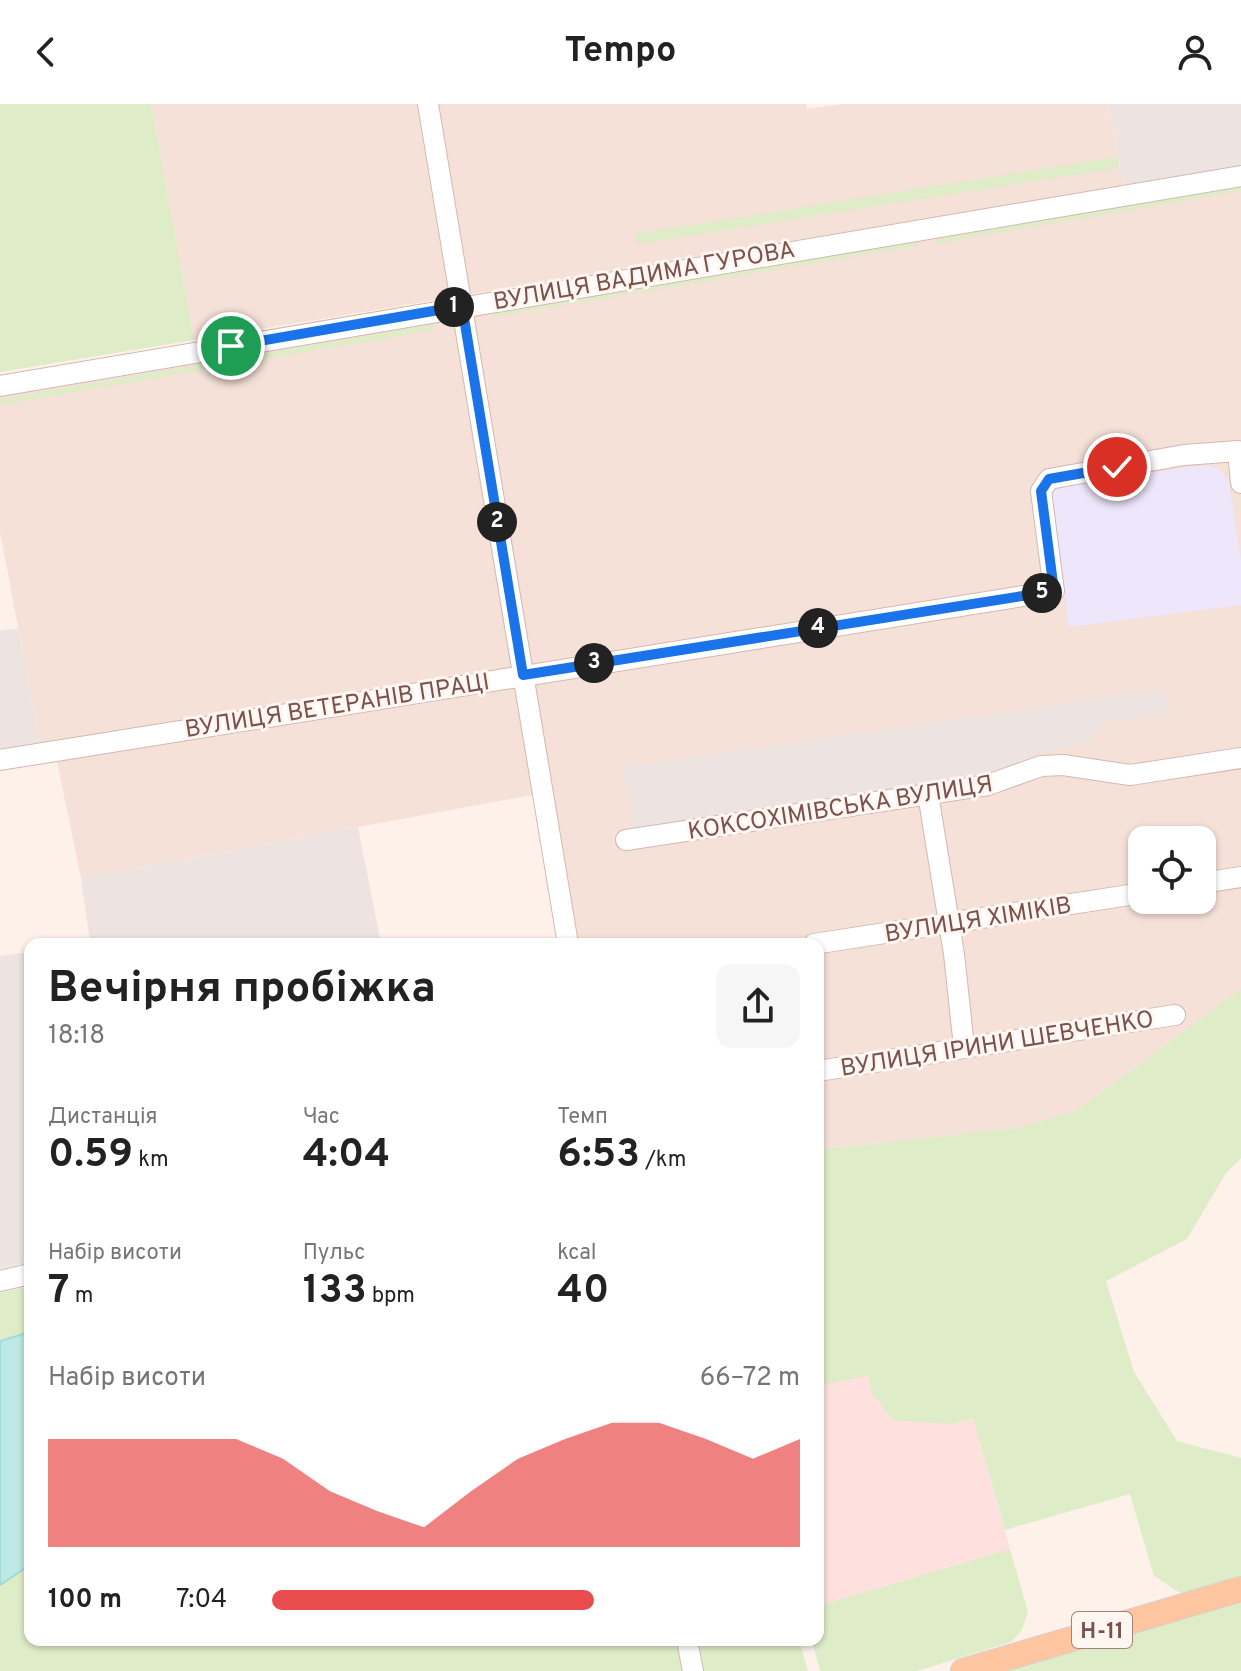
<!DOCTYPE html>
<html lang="uk">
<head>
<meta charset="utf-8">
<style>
	:root { --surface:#fff; --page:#f6f6f6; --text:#222; --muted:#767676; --accent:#ea4c4d }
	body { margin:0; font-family:Overpass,sans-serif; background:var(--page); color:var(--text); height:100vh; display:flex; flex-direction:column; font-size:30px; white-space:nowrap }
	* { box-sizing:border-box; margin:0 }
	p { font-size:26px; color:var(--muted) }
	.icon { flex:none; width:44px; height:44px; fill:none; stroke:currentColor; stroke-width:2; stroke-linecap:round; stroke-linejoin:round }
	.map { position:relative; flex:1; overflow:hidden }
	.details { position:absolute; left:24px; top:834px; width:800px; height:708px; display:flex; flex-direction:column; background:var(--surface); border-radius:16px; box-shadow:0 2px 6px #0004 }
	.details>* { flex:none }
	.buttons { position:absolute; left:1128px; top:722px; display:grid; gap:16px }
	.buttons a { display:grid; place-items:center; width:88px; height:88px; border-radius:16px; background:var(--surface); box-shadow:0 2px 6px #0004; font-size:40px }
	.pin { position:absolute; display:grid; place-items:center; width:68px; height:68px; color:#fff; margin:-34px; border:4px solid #fff; border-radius:50%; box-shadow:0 2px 8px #0007 }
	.km { position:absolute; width:40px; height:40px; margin:-20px; border-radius:50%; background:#222; color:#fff; font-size:22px; line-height:40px; text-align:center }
	.round { display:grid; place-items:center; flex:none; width:84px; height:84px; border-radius:16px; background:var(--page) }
	.overview { display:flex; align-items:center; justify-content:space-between; height:136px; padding:0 24px }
	h1 { font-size:44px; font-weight:700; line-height:60px }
	.figures { display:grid; grid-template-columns:repeat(3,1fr); gap:12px; height:136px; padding:8px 24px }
	.figures div { display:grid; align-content:center }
	.figures b { font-size:40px; font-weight:700 }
	.figures small { font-size:22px; font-weight:400 }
	.figures p { font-size:22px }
	.chart { height:224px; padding:16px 24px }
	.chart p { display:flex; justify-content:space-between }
	.chart svg { width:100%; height:144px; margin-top:8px; fill:var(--accent); opacity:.7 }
	ul { padding:0 24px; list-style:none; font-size:26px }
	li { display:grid; grid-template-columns:128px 96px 1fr; align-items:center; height:60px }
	li i { height:20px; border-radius:10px; background:var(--accent) }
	header { display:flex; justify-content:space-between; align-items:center; height:104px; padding:0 24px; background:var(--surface); font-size:36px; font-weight:700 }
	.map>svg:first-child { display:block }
	.residential { fill:#f5e1d8; fill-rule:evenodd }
	.commercial { fill:#fee0de }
	.industrial { fill:#ede3e0 }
	.education { fill:#eee6fa }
	.green { fill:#deecc7 }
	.water { fill:#bde8e5; stroke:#a3dbd7; stroke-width:2 }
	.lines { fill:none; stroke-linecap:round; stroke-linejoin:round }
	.minor-casing { stroke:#d3b8b1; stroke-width:22 }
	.major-casing { stroke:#dacecd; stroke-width:26 }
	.minor { stroke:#fff; stroke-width:20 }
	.major { stroke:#fdc6a1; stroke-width:24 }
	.route-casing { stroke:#fff; stroke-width:16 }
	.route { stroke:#1a73e8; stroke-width:10 }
	.labels { text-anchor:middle; stroke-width:6; stroke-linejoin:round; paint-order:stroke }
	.shield { fill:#fff6f1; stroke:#a2827d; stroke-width:2 }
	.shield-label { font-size:22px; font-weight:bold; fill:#7a514b }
	.street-label { font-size:24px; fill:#7a514b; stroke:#fff6f1 }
</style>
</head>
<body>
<header><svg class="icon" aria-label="back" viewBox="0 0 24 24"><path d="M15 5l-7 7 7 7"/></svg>Tempo<svg class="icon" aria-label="person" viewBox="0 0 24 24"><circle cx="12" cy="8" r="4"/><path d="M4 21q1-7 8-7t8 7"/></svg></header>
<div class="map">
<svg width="1241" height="1567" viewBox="0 0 1241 1567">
	<rect width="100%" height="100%" fill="#fdf1ea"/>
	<!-- residential -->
	<g class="residential">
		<path d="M151 0H806L807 5 842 0H1108L1124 82 194 236Z"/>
		<path d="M1241 81V885L1076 1007 1018 1024 818 1046V840H568L543 689 81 774 55 648 42 649 0 428V292ZM1142 736H1202V796H1142Z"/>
	</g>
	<!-- commercial -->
	<path class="commercial" d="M818 1243 952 1320 973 1315 1010 1445 818 1502Z"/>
	<!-- industrial -->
	<g class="industrial">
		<path d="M1108 0H1241V62L1124 82Z"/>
		<path d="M18 524 42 649 0 656V527Z"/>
		<path d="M1163 585 1171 608 1104 619 1089 640 1040 648 987 676 635 731 622 663Z"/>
		<path d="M358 723 381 840H83L90 838 81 774Z"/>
		<path d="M30 848V1158L0 1165V852Z"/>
	</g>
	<!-- education -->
	<path class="education" d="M1194 362H1211L1222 367 1229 379 1241 457V501L1069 523 1049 384Z"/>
	<!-- green -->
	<g class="green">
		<path d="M0 0H151L194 236 0 268Z"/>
		<path d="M1117 53 1118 64 637 140 635 130Z"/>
		<path d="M1241 82V87L935 140V135Z"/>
		<path d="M916 137 917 142 493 213 492 209Z"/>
		<path d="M433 220 434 226 0 301V295Z"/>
		<path d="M1241 885V1054L1226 1069 1187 1135 1106 1177 1134 1268 1177 1337 1241 1354V1475L1185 1492 1154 1472 1130 1390 1005 1426 973 1315 952 1320 893 1316 872 1289 868 1272 818 1281V1046L1018 1024 1076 1007Z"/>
		<path d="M30 1182V1228L0 1237V1189Z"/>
		<path d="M1010 1445 1028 1508 1022 1526 1011 1538 917 1567H820L812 1536H818V1502Z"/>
		<path d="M30 1461V1536H677L683 1567H0V1481Z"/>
		<path d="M1241 1497V1567H1001Z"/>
		<path d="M695 1536H799L808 1567H700Z"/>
	</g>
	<!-- water -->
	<path class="water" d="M30 1228V1461L0 1481V1237Z"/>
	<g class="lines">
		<defs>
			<g id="minor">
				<path d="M428 0 568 840"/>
				<path d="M0 282 1241 72"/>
				<path d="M0 656 1054 487 1041 387 1049 375 1184 351 1238 347 1241 379"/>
				<path d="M928 690 954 850 964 943"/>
				<path d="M626 736 988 681 1041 662 1063 661 1130 671 1241 654"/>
				<path d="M1202 779 1241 773"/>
				<path d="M814 840 1142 789"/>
				<path d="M818 967 1175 911"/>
				<path d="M0 1177 30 1170"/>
				<path d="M687 1536 693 1567"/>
			</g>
			<path id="major" d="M963 1567 1241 1485"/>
		</defs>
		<!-- minor casing -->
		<use href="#minor" class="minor-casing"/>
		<!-- major casing -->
		<use href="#major" class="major-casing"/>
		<!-- minor -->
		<use href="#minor" class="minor"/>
		<!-- major -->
		<use href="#major" class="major"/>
	</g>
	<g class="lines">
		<defs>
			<path id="route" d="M231 242 462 202 523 571 1054 487 1041 387 1049 375 1117 363"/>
		</defs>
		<!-- route casing -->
		<use href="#route" class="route-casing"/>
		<!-- route -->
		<use href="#route" class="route"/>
	</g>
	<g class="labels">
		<!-- shield labels -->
		<rect class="shield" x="1072" y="1508" width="60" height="36" rx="6"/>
		<g class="shield-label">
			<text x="1102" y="1534">Н-11</text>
		</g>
		<!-- street labels -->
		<g class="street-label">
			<text transform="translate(644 171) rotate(-10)" y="8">ВУЛИЦЯ ВАДИМА ГУРОВА</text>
			<text transform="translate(337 601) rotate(-9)" y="8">ВУЛИЦЯ ВЕТЕРАНІВ ПРАЦІ</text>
			<text transform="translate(840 703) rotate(-9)" y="8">КОКСОХІМІВСЬКА ВУЛИЦЯ</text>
			<text transform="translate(978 815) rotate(-9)" y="8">ВУЛИЦЯ ХІМІКІВ</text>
			<text transform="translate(997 939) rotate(-9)" y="8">ВУЛИЦЯ ІРИНИ ШЕВЧЕНКО</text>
		</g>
	</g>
</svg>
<div class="buttons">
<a><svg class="icon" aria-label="locate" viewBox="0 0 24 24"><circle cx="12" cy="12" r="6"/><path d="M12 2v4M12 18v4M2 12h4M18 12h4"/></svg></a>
</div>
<div class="pin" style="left:231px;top:242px;background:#1e9e55"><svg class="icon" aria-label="arrive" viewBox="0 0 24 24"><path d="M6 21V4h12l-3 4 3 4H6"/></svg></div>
<div class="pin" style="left:1117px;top:363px;background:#d93025"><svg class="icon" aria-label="check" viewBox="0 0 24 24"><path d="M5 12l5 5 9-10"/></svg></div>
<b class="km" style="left:454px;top:203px">1</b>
<b class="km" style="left:497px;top:418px">2</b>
<b class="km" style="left:594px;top:559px">3</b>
<b class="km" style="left:818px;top:524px">4</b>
<b class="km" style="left:1042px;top:489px">5</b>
<section class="details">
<div class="overview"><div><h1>Вечірня пробіжка</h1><p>18:18</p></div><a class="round"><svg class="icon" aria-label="share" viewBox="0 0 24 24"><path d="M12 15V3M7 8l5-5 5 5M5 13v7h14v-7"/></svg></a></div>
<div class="figures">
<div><p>Дистанція</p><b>0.59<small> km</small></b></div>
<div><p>Час</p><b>4:04</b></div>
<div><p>Темп</p><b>6:53<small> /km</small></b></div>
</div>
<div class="figures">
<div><p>Набір висоти</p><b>7<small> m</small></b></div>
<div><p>Пульс</p><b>133<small> bpm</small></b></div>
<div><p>kcal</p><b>40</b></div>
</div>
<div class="chart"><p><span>Набір висоти</span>66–72 m</p>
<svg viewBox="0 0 160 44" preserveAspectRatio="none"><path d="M0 44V11L10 11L20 11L30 11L40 11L50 17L60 27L70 33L80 38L90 27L100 17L110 11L120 6L130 6L140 11L150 17L160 11V44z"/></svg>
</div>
<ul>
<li><b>100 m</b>7:04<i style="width:61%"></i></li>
</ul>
</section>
</div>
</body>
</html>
